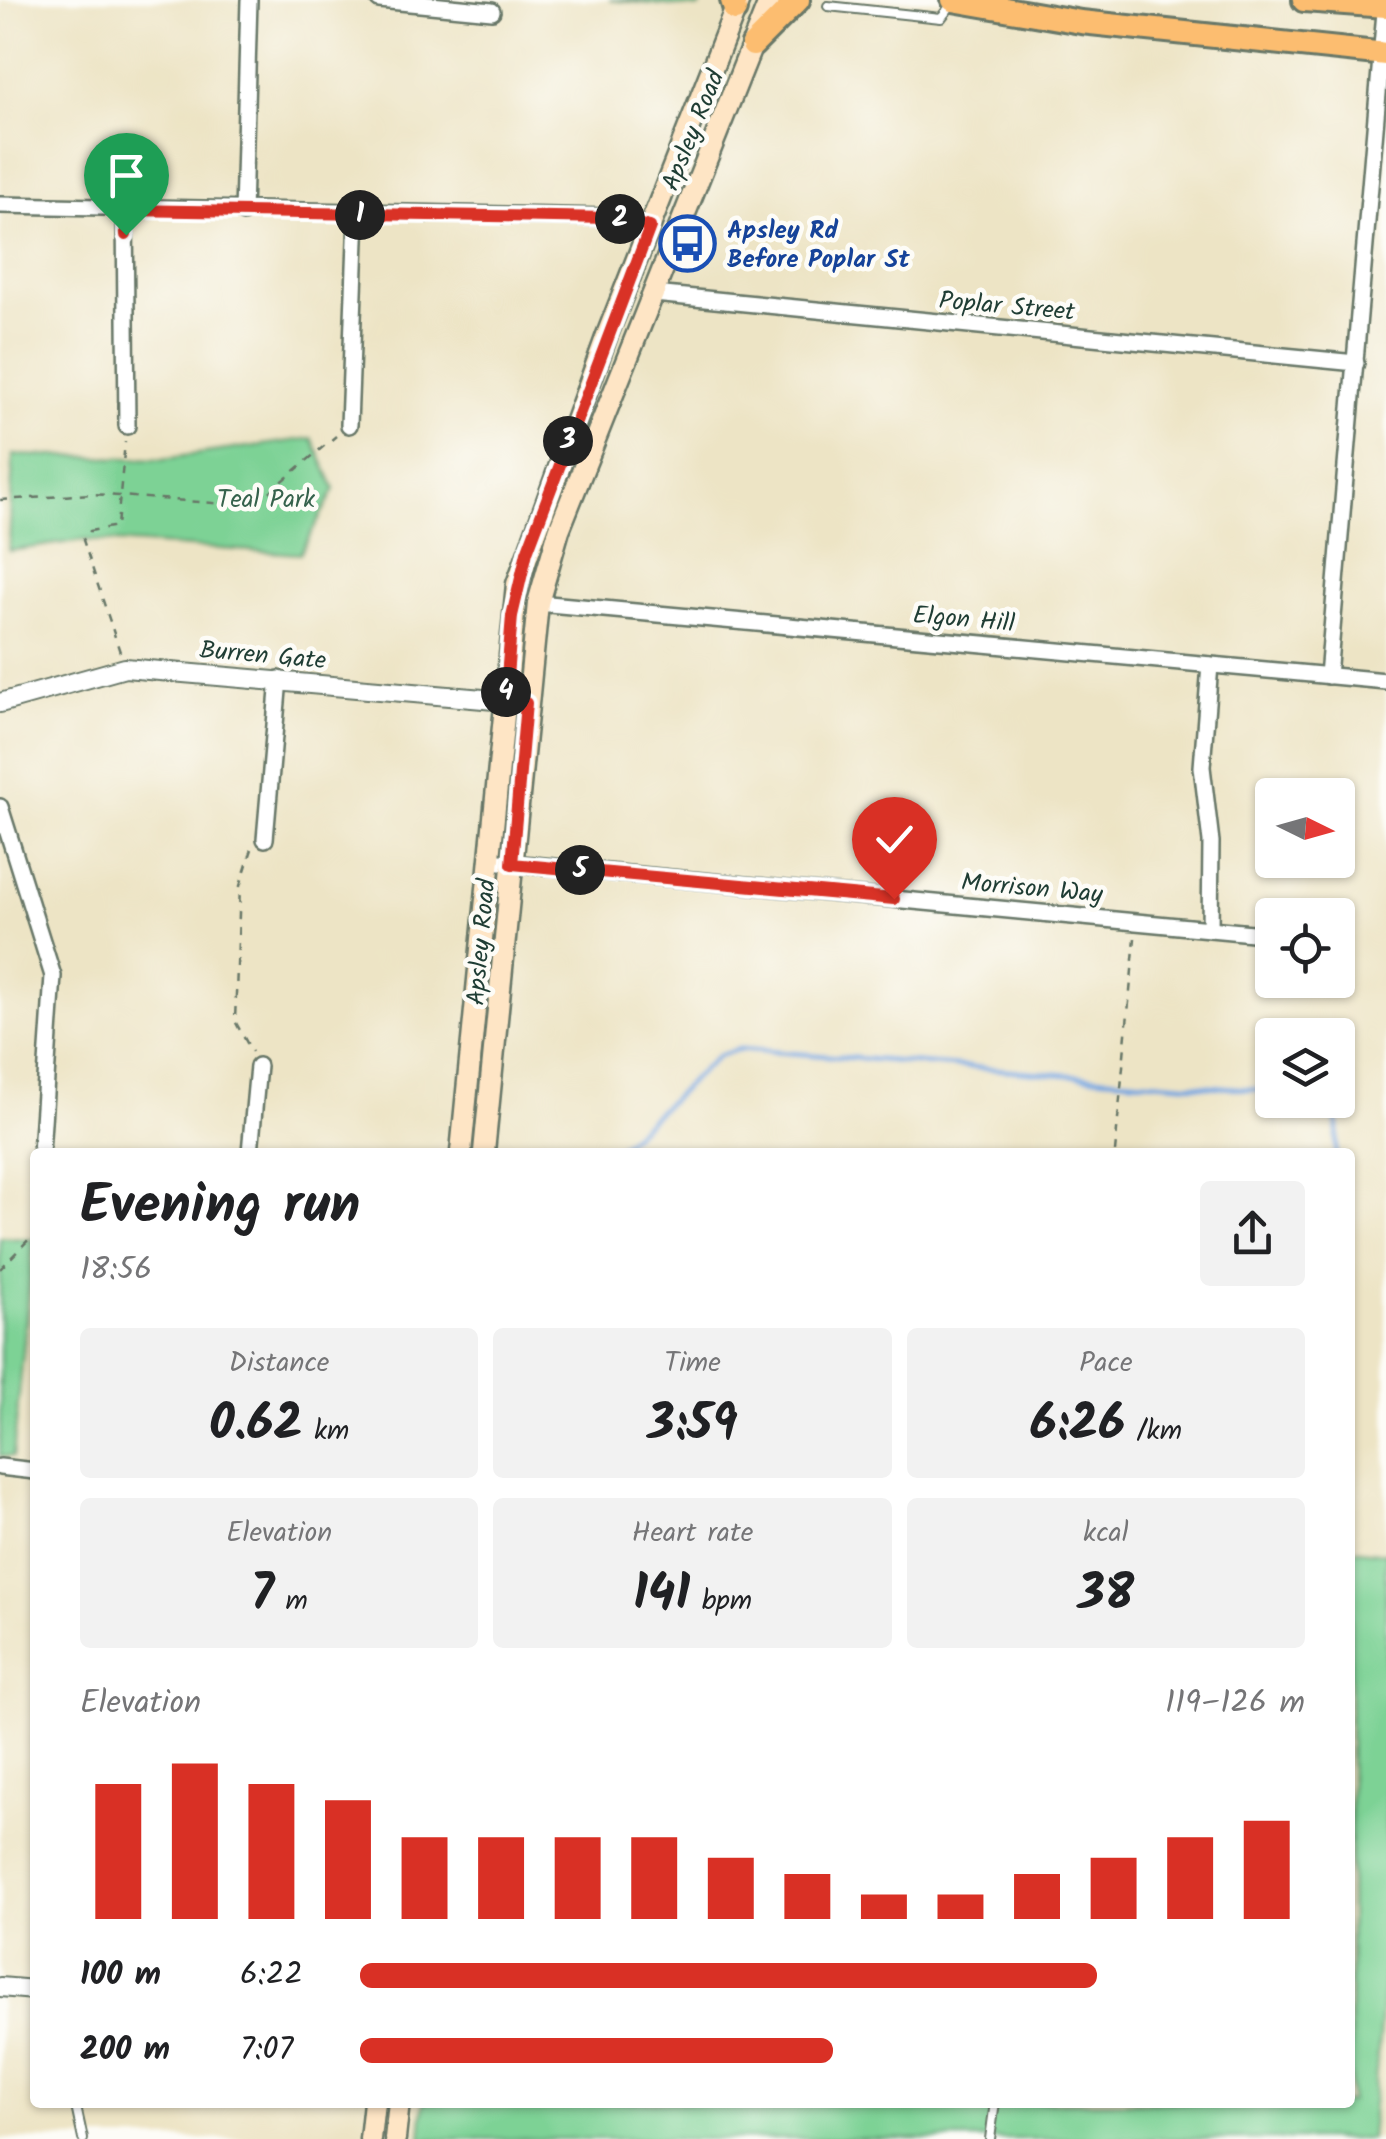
<!DOCTYPE html>
<html lang="en">
<head>
<meta charset="utf-8">
<style>
	:root { --surface:#fff; --page:#f2f2f2; --text:#202124; --muted:#757577; --accent:#d93025 }
	body { margin:0; font-family:Kalam,sans-serif; background:var(--page); color:var(--text); height:100vh; display:flex; flex-direction:column; font-size:38px; white-space:nowrap }
	* { box-sizing:border-box; margin:0 }
	p { font-size:32px; color:var(--muted) }
	.icon { flex:none; width:55px; height:55px; fill:none; stroke:currentColor; stroke-width:2; stroke-linecap:round; stroke-linejoin:round }
	.map { position:relative; flex:1; overflow:hidden }
	.drawer { position:absolute; left:30px; top:1148px; width:1325px; height:960px; display:flex; flex-direction:column; background:var(--surface); border-radius:10px; box-shadow:0 2px 8px #0004 }
	.drawer>* { flex:none }
	.needle { width:65px; rotate:95deg }
	.tools { position:absolute; left:1255px; top:778px; display:grid; gap:20px }
	.tools a { display:grid; place-items:center; width:100px; height:100px; border-radius:10px; background:var(--surface); box-shadow:0 2px 8px #0004; font-size:50px }
	.pin { position:absolute; display:grid; place-items:center; width:85px; height:85px; color:#fff; margin:-102px -42px; border-radius:50% 50% 50% 0; rotate:-45deg; box-shadow:0 0 10px #0007 }
	.pin .icon { rotate:45deg }
	.km { position:absolute; width:50px; height:50px; margin:-25px; border-radius:50%; background:#222; color:#fff; font-size:28px; line-height:50px; text-align:center }
	.round { display:grid; place-items:center; flex:none; width:105px; height:105px; border-radius:10px; background:var(--page) }
	.summary { display:flex; align-items:center; justify-content:space-between; height:170px; padding:0 50px }
	h1 { font-size:55px; font-weight:800; line-height:75px }
	.stats { display:grid; grid-template-columns:repeat(3,1fr); gap:15px; height:170px; padding:10px 50px }
	.stats div { display:grid; align-content:center; border-radius:10px; background:var(--page); text-align:center }
	.stats b { font-size:50px; font-weight:800 }
	.stats small { font-size:28px; font-weight:400 }
	.stats p { font-size:28px }
	.chart { height:280px; padding:20px 50px }
	.chart p { display:flex; justify-content:space-between }
	.chart svg { width:100%; height:180px; margin-top:10px; stroke:var(--accent); stroke-width:6 }
	ul { padding:0 50px; list-style:none; font-size:32px }
	li { display:grid; grid-template-columns:160px 120px 1fr; align-items:center; height:75px }
	li i { height:25px; border-radius:12px; background:var(--accent) }
	.map>svg:first-child { display:block }
	.green { fill:#7dd295; stroke:#4e8864; stroke-width:2.5 }
	.lines { fill:none; stroke-linecap:round; stroke-linejoin:round }
	.stream { stroke:#75a6e0; stroke-width:5 }
	.service-casing { stroke:#677767; stroke-width:12 }
	.minor-casing { stroke:#677767; stroke-width:20 }
	.tertiary-casing { stroke:#677767; stroke-width:22 }
	.secondary-casing { stroke:#677767; stroke-width:25 }
	.primary-casing { stroke:#677767; stroke-width:28 }
	.path { stroke:#677767; stroke-width:2.5; stroke-dasharray:8 8; stroke-linecap:butt }
	.service { stroke:#fff; stroke-width:8 }
	.minor { stroke:#fff; stroke-width:15 }
	.tertiary { stroke:#fff; stroke-width:18 }
	.secondary { stroke:#fee5c5; stroke-width:20 }
	.primary { stroke:#fcbd6f; stroke-width:22 }
	.route-casing { stroke:#fff; stroke-width:20 }
	.route { stroke:#d93025; stroke-width:12 }
	.labels { text-anchor:middle; stroke-width:9; stroke-linejoin:round; paint-order:stroke }
	.street-label { font-size:25px; fill:#1f3d34; stroke:#fdfcf7 }
	.transit-label { font-size:25px; font-weight:bold; fill:#164399; stroke:#fdfcf7; text-anchor:start }
	.park-label { font-size:25px; fill:#36624c; stroke:#fdfcf7 }
</style>
</head>
<body>
<div class="map">
<svg width="1386" height="2139" viewBox="0 0 1386 2139">
	<rect width="100%" height="100%" fill="#fdfcf7"/>
	<filter id="ink" filterUnits="userSpaceOnUse"><feTurbulence type="fractalNoise" baseFrequency=".01" numOctaves="2"/><feDisplacementMap in="SourceGraphic" scale="20" xChannelSelector="R" yChannelSelector="G"/><feConvolveMatrix kernelMatrix="1 2 1 2 8 2 1 2 1" color-interpolation-filters="sRGB"/></filter>
	<filter id="wash" filterUnits="userSpaceOnUse"><feTurbulence type="fractalNoise" baseFrequency=".0048" numOctaves="4" result="noise"/><feDisplacementMap in="SourceGraphic" scale="40" xChannelSelector="R" yChannelSelector="G"/><feGaussianBlur stdDeviation="2.25" result="paint"/><feColorMatrix in="noise" values="0 0 0 0 0 0 0 0 0 0 0 0 0 0 0 0 0 1.4 0 .05"/><feComposite in="paint" operator="in"/></filter>
	<g filter="url(#wash)">
		<rect width="100%" height="100%" fill="#ede4c5"/>
		<!-- green -->
		<g class="green">
			<path d="M609 0H703L699 8Z"/>
			<path d="M312 438 335 489 300 554 83 540 9 551 13 455 163 459Z"/>
			<path d="M0 1237 34 1240 13 1457 0 1456Z"/>
			<path d="M1350 1549 1386 1553V1961L1370 2139H421L424 2102H1350Z"/>
		</g>
		<g class="lines">
			<!-- stream -->
			<g class="stream">
				<path d="M1323 1100 1330 1103 1338 1125 1336 1152"/>
				<path d="M614 1152 718 1056 739 1049 1272 1091"/>
			</g>
		</g>
	</g>
	<g filter="url(#ink)">
		<g class="lines">
			<defs>
				<g id="service">
					<path d="M828 6 941 18 952 4"/>
					<path d="M75 2102 83 2139"/>
					<path d="M990 2139 995 2102"/>
				</g>
				<g id="minor">
					<path d="M379 0 492 11"/>
					<path d="M0 205 611 217 650 227"/>
					<path d="M125 210 127 426"/>
					<path d="M243 213 249 0"/>
					<path d="M654 294 1356 363"/>
					<path d="M349 425 357 214"/>
					<path d="M538 603 1386 681"/>
					<path d="M1328 676 1386 0"/>
					<path d="M0 807 53 976 41 1152"/>
					<path d="M265 839 279 679"/>
					<path d="M490 861 1210 929 1211 842 1202 767 1210 665"/>
					<path d="M1210 929 1252 933"/>
					<path d="M250 1152 258 1066"/>
					<path d="M0 1467 35 1471"/>
				</g>
				<g id="tertiary">
					<path d="M0 703 125 668 518 702"/>
					<path d="M0 1987 35 1990"/>
				</g>
				<g id="secondary">
					<path d="M461 1152 517 584 607 335 739 0"/>
					<path d="M484 1152 538 603 559 530 770 0"/>
					<path d="M370 2139 374 2102"/>
					<path d="M395 2139 399 2102"/>
				</g>
				<g id="primary">
					<path d="M732 0 735 10"/>
					<path d="M953 0 1081 22 1386 54"/>
					<path d="M1304 0 1386 6"/>
					<path d="M753 45 798 0"/>
				</g>
			</defs>
			<!-- service casing -->
			<use href="#service" class="service-casing"/>
			<!-- minor casing -->
			<use href="#minor" class="minor-casing"/>
			<!-- tertiary casing -->
			<use href="#tertiary" class="tertiary-casing"/>
			<!-- secondary casing -->
			<use href="#secondary" class="secondary-casing"/>
			<!-- primary casing -->
			<use href="#primary" class="primary-casing"/>
			<!-- path -->
			<g class="path">
				<path d="M0 500 93 494 226 504 271 491 336 436"/>
				<path d="M120 652 83 540 90 531 117 526 125 442"/>
				<path d="M252 849 240 886 235 1021 252 1052"/>
				<path d="M1115 1152 1135 938"/>
				<path d="M0 1269 35 1233"/>
			</g>
			<!-- service -->
			<use href="#service" class="service"/>
			<!-- minor -->
			<use href="#minor" class="minor"/>
			<!-- tertiary -->
			<use href="#tertiary" class="tertiary"/>
			<!-- secondary -->
			<use href="#secondary" class="secondary"/>
			<!-- primary -->
			<use href="#primary" class="primary"/>
		</g>
	</g>
	<g class="lines" filter="url(#ink)">
		<defs>
			<path id="route" d="M126 235 125 210 611 218 650 227 527 552 512 616 505 701 526 703 512 864 894 899"/>
		</defs>
		<!-- route casing -->
		<use href="#route" class="route-casing"/>
		<!-- route -->
		<use href="#route" class="route"/>
	</g>
	<!-- icons -->
	<defs>
		<symbol id="bus-ring" viewBox="-11 -11 22 22"><circle r="9.5" fill="#fdfcf7" stroke="#1a4fb4" stroke-width="1.5"/><path d="M-5-6H5V4H4V6H2V4H-2V6H-4V4H-5ZM-3.5-4V0h7V-4ZM-3.5 1.2v1.5H-2V1.2ZM2 1.2v1.5H3.5V1.2Z" fill="#1a4fb4"/></symbol>
	</defs>
	<g fill-rule="evenodd">
		<use href="#bus-ring" x="656" y="212" width="63" height="63"/>
	</g>
	<g class="labels">
		<!-- street labels -->
		<g class="street-label">
			<text transform="translate(692 130) rotate(-68)" y="9">Apsley Road</text>
			<text transform="translate(1007 305) rotate(5)" y="9">Poplar Street</text>
			<text transform="translate(964 618) rotate(5)" y="9">Elgon Hill</text>
			<text transform="translate(263 654) rotate(5)" y="9">Burren Gate</text>
			<text transform="translate(1032 887) rotate(5)" y="9">Morrison Way</text>
			<text transform="translate(480 942) rotate(-85)" y="9">Apsley Road</text>
		</g>
		<!-- transit labels -->
		<g class="transit-label">
			<text x="727" y="238">Apsley Rd<tspan x="727" dy="29">Before Poplar St</tspan></text>
		</g>
		<!-- park labels -->
		<g class="park-label">
			<text x="266" y="507">Teal Park</text>
		</g>
	</g>
</svg>
<div class="tools">
<a><svg class="needle" viewBox="-14 -14 28 28"><path d="M0-13l5 13h-10z" fill="#e53935"/><path d="M0 13l5-13h-10z" fill="#757577"/></svg></a>
<a><svg class="icon" aria-label="locate" viewBox="0 0 24 24"><circle cx="12" cy="12" r="6"/><path d="M12 2v4M12 18v4M2 12h4M18 12h4"/></svg></a>
<a><svg class="icon" aria-label="layers" viewBox="0 0 24 24"><path d="M12 4l9 5-9 5-9-5zM3 14l9 5 9-5"/></svg></a>
</div>
<div class="pin" style="left:126px;top:235px;background:#1e9e55"><svg class="icon" aria-label="arrive" viewBox="0 0 24 24"><path d="M6 21V4h12l-3 4 3 4H6"/></svg></div>
<div class="pin" style="left:894px;top:899px;background:#d93025"><svg class="icon" aria-label="check" viewBox="0 0 24 24"><path d="M5 12l5 5 9-10"/></svg></div>
<b class="km" style="left:360px;top:215px">1</b>
<b class="km" style="left:620px;top:219px">2</b>
<b class="km" style="left:568px;top:441px">3</b>
<b class="km" style="left:506px;top:692px">4</b>
<b class="km" style="left:580px;top:870px">5</b>
<section class="drawer">
<div class="summary"><div><h1>Evening run</h1><p>18:56</p></div><a class="round"><svg class="icon" aria-label="share" viewBox="0 0 24 24"><path d="M12 15V3M7 8l5-5 5 5M5 13v7h14v-7"/></svg></a></div>
<div class="stats">
<div><p>Distance</p><b>0.62<small> km</small></b></div>
<div><p>Time</p><b>3:59</b></div>
<div><p>Pace</p><b>6:26<small> /km</small></b></div>
</div>
<div class="stats">
<div><p>Elevation</p><b>7<small> m</small></b></div>
<div><p>Heart rate</p><b>141<small> bpm</small></b></div>
<div><p>kcal</p><b>38</b></div>
</div>
<div class="chart"><p><span>Elevation</span>119–126 m</p>
<svg viewBox="0 0 160 44" preserveAspectRatio="none"><path d="M5 44V11M15 44V6M25 44V11M35 44V15M45 44V24M55 44V24M65 44V24M75 44V24M85 44V29M95 44V33M105 44V38M115 44V38M125 44V33M135 44V29M145 44V24M155 44V20"/></svg>
</div>
<ul>
<li><b>100 m</b>6:22<i style="width:78%"></i></li>
<li><b>200 m</b>7:07<i style="width:50%"></i></li>
</ul>
</section>
</div>
</body>
</html>
